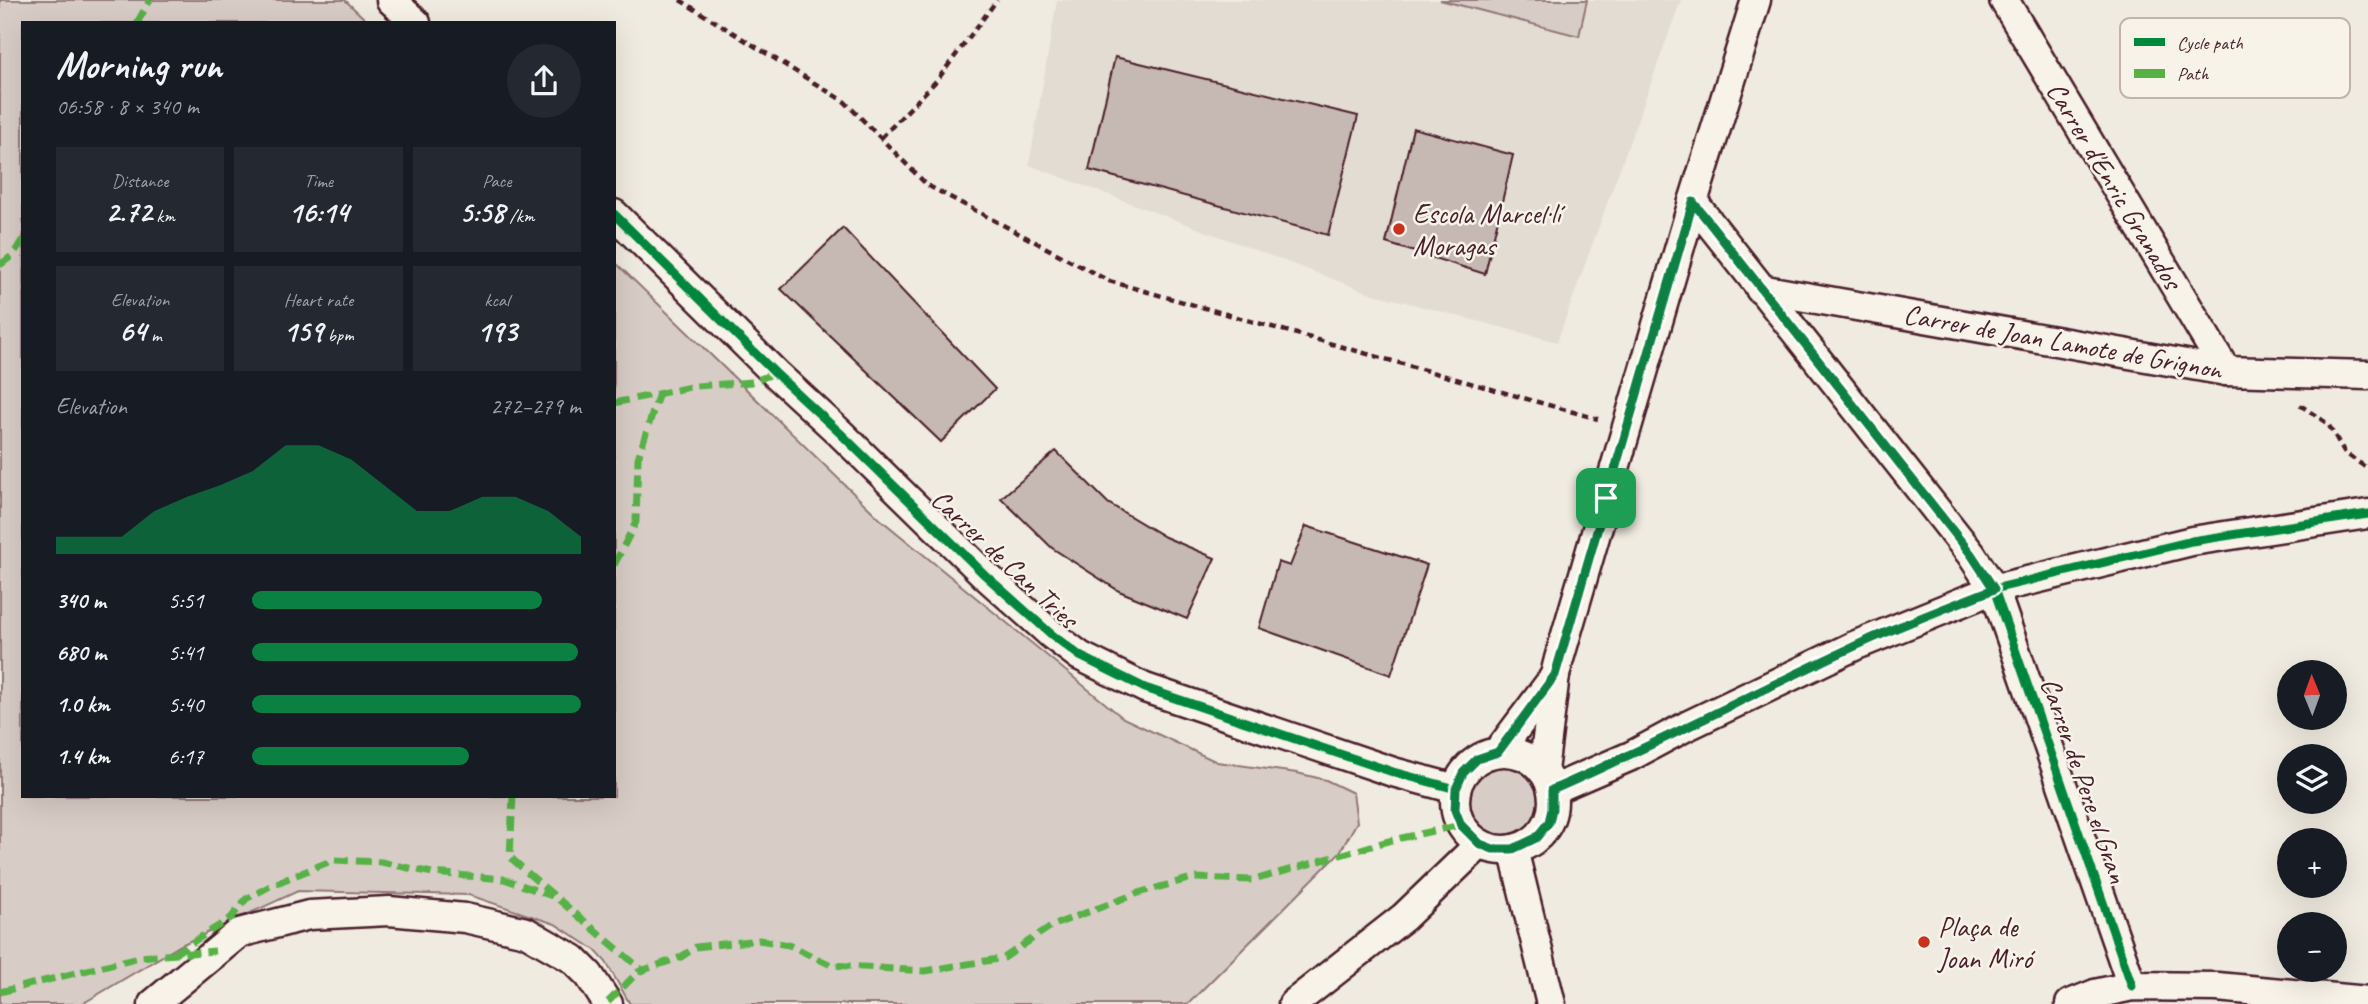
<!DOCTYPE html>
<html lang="en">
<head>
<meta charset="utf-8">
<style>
	:root { --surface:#171b24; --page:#242831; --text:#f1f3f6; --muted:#9ea1a6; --accent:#0b8043 }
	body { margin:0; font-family:Caveat,sans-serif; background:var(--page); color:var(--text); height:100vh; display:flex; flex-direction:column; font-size:26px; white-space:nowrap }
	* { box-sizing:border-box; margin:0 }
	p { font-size:23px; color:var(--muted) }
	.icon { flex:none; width:38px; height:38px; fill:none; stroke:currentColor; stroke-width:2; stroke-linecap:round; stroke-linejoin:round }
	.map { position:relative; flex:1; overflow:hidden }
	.panel { position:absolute; left:21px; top:21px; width:595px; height:777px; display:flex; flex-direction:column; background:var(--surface); border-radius:0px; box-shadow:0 7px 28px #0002 }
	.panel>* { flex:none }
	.needle { width:46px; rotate:359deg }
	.controls { position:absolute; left:2277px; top:660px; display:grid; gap:14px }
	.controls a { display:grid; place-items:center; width:70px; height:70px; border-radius:50%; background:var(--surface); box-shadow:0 7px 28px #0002; font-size:35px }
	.pin { position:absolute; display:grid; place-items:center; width:60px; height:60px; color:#fff; margin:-30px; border-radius:14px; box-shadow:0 4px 10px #0006 }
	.round { display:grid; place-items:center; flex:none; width:74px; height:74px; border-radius:37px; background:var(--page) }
	.overview { display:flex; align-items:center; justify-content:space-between; height:119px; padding:0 35px }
	h1 { font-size:38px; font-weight:800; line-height:52px }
	.stats { display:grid; grid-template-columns:repeat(3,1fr); gap:10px; height:119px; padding:7px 35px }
	.stats div { display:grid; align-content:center; border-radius:0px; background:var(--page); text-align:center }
	.stats b { font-size:30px; font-weight:800 }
	.stats small { font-size:19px; font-weight:400 }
	.stats p { font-size:19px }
	.chart { height:196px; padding:14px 35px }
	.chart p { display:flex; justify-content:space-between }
	.chart svg { width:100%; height:126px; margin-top:7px; fill:var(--accent); opacity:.7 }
	ul { padding:0 35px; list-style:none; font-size:23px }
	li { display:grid; grid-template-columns:112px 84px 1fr; align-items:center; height:52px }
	li i { height:18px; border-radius:9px; background:var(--accent) }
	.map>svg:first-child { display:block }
	.built { fill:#e3dcd2 }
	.green { fill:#d8cdc6; stroke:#917678; stroke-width:2 }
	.building { fill:#c6b8b3; stroke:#4a1f2b; stroke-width:2 }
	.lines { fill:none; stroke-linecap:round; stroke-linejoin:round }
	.minor-casing { stroke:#4a1f2b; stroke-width:33 }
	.path { stroke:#4a1f2b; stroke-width:4.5; stroke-dasharray:7 5; stroke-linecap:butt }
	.minor { stroke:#f7f3e8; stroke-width:28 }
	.quiet { stroke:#57b146; stroke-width:7; stroke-dasharray:14 7; stroke-linecap:butt }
	.cycleway-casing { stroke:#f7f3e8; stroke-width:13 }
	.cycleway { stroke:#00873e; stroke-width:9 }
	.route-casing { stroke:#fff; stroke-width:14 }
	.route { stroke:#0b8043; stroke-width:9 }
	.poi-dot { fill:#c8321e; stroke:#f7f3e8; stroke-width:2.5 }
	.labels { text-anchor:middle; stroke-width:5; stroke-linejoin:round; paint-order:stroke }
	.street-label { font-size:28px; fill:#4a1f2b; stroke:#f7f3e8 }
	.poi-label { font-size:28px; fill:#4a1f2b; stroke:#f7f3e8; text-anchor:start }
	.key { fill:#f7f3e8; stroke:#c3b3af; stroke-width:2 }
	.key-label { font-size:19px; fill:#4a1f2b }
</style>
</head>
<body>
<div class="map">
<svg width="2368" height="1004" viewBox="0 0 2368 1004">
	<rect width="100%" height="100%" fill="#f0ebe0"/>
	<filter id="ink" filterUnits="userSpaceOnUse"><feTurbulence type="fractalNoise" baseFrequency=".0143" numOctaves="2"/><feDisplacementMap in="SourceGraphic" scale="14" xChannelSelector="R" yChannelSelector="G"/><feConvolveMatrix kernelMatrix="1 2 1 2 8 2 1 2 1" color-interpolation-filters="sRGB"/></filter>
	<g filter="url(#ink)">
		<!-- built -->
		<path class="built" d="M1057 0H1681L1557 342 1370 293 1029 165Z"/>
		<!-- green -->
		<g class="green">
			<path d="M0 0H345L369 23H23V796H614V261L880 519 1123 718 1217 762 1297 773 1326 780 1353 793 1357 822 1340 852 1188 1004H630L606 962 595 950 555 924 469 895 298 891 181 945 82 1004H0Z"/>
			<path d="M1440 0H1587L1579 36Z"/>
			<circle cx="1504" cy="799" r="36"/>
		</g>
		<!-- building -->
		<g class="building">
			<path d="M1115 57 1358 116 1328 235 1089 170Z"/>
			<path d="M1413 128 1513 155 1485 274 1386 243Z"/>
			<path d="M843 228 995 389 941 442 781 289Z"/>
			<path d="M1056 451 1108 503 1165 537 1215 558 1187 619 1119 591 1052 548 1001 498Z"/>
			<path d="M1306 526 1427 565 1391 675 1259 628 1278 562 1290 566Z"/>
		</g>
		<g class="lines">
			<defs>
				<g id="minor">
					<path d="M391 0 416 23"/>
					<path d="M2004 0 2226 371"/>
					<path d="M1693 202 1971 554 1994 589 2132 986"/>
					<path d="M614 214 775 373 840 433 985 575 1051 634 1080 656 1145 688 1393 772 1456 789"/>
					<path d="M1760 289 2226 371 2368 375"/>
					<path d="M1498 752 1555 676"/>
					<circle cx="1504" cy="801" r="49"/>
					<path d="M1543 771 1555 675 1559 659 1693 202 1756 0"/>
					<path d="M1552 790 1631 756 1687 726 1854 646 1994 589 2192 541 2368 514"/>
					<path d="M1513 849 1551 1004"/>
					<path d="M153 1004 239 933 309 915 389 911 465 918 526 932 573 959 589 975 608 1004"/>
					<path d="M1293 1004 1404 917 1480 844"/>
					<path d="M2070 1004 2095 994 2132 986 2217 987 2368 1001"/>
				</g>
			</defs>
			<!-- minor casing -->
			<use href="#minor" class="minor-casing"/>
			<!-- path -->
			<g class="path">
				<path d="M680 0 845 102 927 185 1109 281 1598 419"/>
				<path d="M881 138 938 79 997 0"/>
				<path d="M2300 405 2328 424 2345 453 2368 469"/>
			</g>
			<!-- minor -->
			<use href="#minor" class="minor"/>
			<!-- quiet -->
			<g class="quiet">
				<path d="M137 23 150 0"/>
				<path d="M0 265 13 255 23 239"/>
				<path d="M614 403 695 386 752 382 775 373"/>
				<path d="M614 565 636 522 638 458 659 393"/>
				<path d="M513 796 510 857C553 896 598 932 642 970"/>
				<path d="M174 954 231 918 246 899 272 885 333 860 381 862 432 873 504 879 552 896"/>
				<path d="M0 992 139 957 215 951"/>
				<path d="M608 1002 638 972 681 957 696 947 759 940 789 945 831 965 925 971 1004 958 1051 926 1138 893 1192 878 1254 880 1392 840 1461 825"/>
			</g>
			<defs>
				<g id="cycleway">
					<path d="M1693 202 1971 554 1994 589 2132 986"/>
					<path d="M614 214 775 373 840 433 985 575 1051 634 1080 656 1145 688 1393 772 1456 789"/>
					<path d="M1552 790 1631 756 1687 726 1854 646 1994 589 2192 541 2368 514"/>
				</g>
			</defs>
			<!-- cycleway casing -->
			<use href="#cycleway" class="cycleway-casing"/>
			<!-- cycleway -->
			<use href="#cycleway" class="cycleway"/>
		</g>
	</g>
	<g class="lines" filter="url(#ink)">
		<defs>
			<path id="route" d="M1693 202 1971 554 1994 589C1946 608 1897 626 1851 648 1751 694 1654 746 1552 790V809L1549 822 1536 838 1513 849H1493L1480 844 1461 825 1455 810 1456 789 1463 773 1477 759 1498 752 1555 675Z"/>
		</defs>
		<!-- route casing -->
		<use href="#route" class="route-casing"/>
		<!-- route -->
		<use href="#route" class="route"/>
	</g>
	<!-- markers -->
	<g class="poi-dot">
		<circle cx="1399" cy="229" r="7"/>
		<circle cx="1924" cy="942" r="7"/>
	</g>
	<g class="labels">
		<!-- street labels -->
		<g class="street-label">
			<text transform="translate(2115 185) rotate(59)" y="10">Carrer d'Enric Granados</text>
			<text transform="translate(2063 341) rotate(10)" y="10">Carrer de Joan Lamote de Grignon</text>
			<text transform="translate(1005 558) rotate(43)" y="10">Carrer de Can Tries</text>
			<text transform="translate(2085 780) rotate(71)" y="10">Carrer de Pere el Gran</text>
		</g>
		<!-- poi labels -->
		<g class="poi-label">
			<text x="1413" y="223">Escola Marcel·lí<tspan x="1413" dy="32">Moragas</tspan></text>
			<text x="1938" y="936">Plaça de<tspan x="1938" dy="32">Joan Miró</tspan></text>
		</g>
	</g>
	<!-- legend -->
	<rect x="2120" y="18" width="230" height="80" rx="10" class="key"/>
	<rect x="2134" y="38" width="31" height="8" fill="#00873e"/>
	<rect x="2134" y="69" width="31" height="9" fill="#57b146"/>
	<g class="key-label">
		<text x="2177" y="49">Cycle path</text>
		<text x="2177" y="80">Path</text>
	</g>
</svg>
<div class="controls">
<a><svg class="needle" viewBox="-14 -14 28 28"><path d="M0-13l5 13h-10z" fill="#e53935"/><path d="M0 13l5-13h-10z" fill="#9ea1a6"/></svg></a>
<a><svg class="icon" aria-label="layers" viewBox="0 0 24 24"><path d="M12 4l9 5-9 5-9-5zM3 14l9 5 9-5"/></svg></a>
<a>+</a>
<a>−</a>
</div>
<div class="pin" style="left:1606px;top:498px;background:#1e9e55"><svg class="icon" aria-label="arrive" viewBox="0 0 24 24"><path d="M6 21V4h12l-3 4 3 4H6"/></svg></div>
<section class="panel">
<div class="overview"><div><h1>Morning run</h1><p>06:58 · 8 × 340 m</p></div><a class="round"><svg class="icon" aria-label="share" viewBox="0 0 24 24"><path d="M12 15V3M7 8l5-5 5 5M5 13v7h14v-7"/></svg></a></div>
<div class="stats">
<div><p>Distance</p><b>2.72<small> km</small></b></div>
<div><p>Time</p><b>16:14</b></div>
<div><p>Pace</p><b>5:58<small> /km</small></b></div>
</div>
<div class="stats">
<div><p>Elevation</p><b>64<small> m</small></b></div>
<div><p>Heart rate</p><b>159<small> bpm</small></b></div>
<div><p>kcal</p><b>193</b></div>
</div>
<div class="chart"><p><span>Elevation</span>272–279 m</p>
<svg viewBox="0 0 160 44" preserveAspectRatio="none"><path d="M0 44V38L10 38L20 38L30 29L40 24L50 20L60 15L70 6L80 6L90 11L100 20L110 29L120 29L130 24L140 24L150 29L160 38V44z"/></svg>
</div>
<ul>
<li><b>340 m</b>5:51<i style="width:88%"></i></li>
<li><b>680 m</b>5:41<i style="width:99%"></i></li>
<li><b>1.0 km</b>5:40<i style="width:100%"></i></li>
<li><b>1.4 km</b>6:17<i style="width:66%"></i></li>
</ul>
</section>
</div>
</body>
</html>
